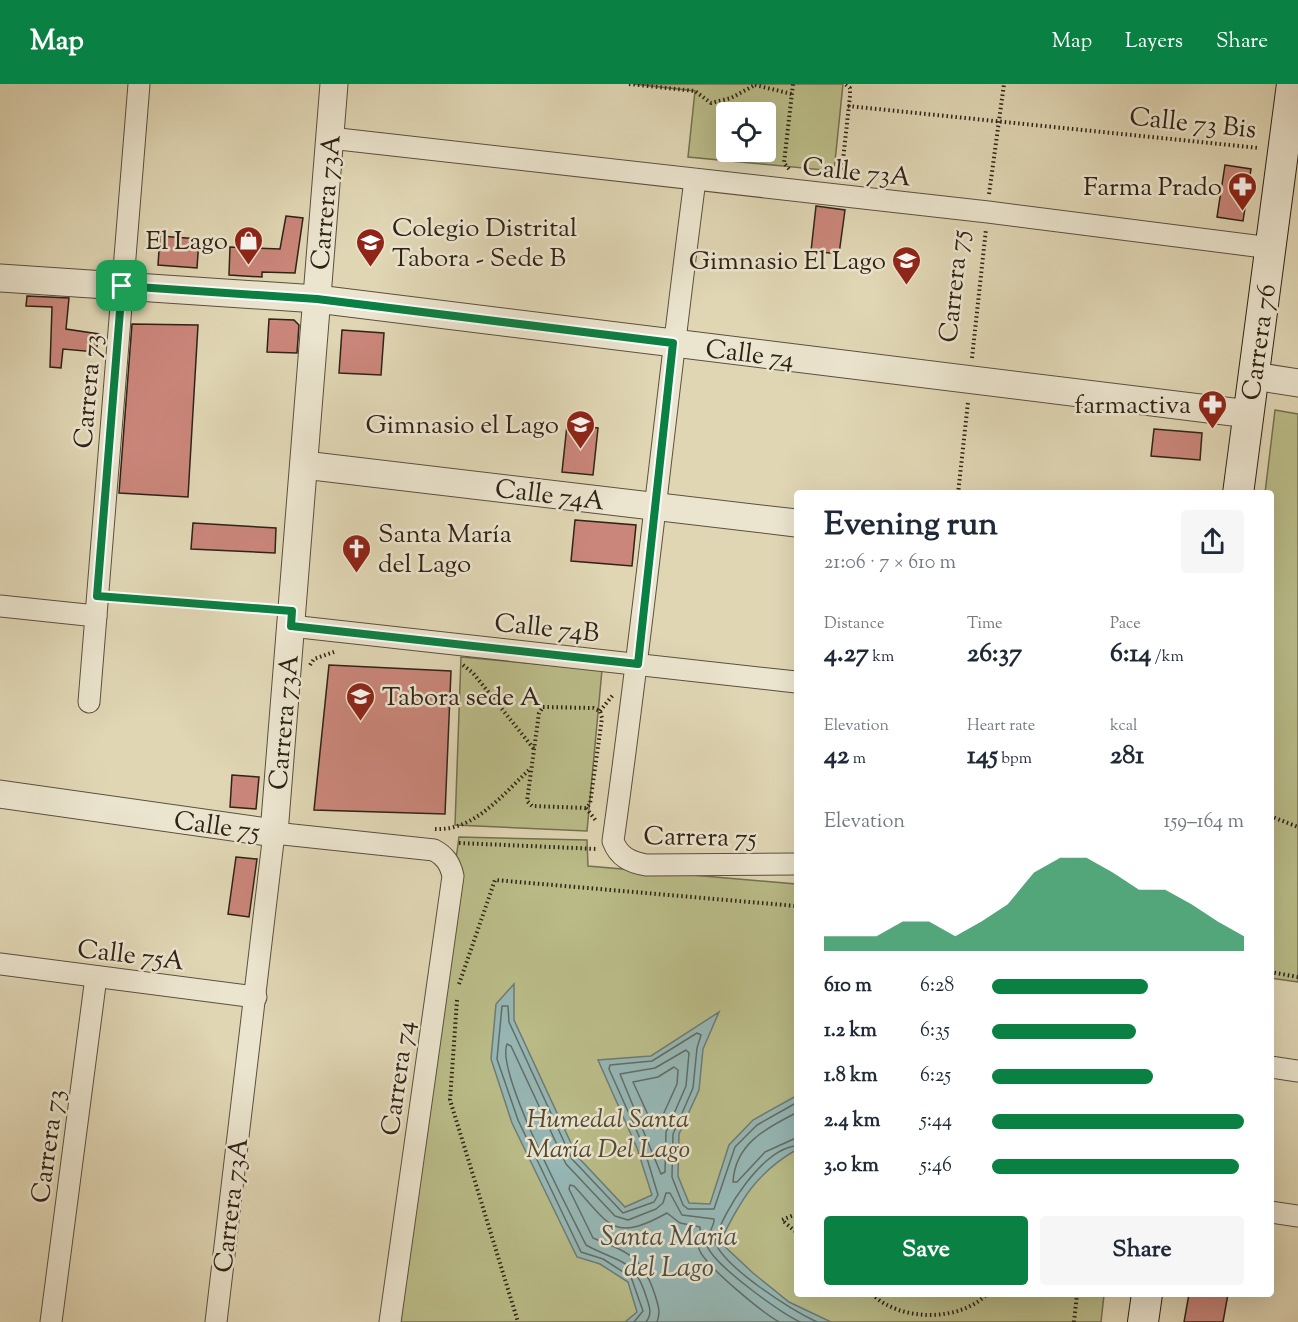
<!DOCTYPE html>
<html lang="en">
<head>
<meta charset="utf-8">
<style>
	:root { --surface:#fff; --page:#f6f6f7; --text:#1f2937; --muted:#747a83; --accent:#0b8043 }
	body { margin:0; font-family:"Sorts Mill Goudy",serif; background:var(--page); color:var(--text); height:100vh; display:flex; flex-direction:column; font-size:22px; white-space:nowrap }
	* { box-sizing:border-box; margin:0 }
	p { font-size:20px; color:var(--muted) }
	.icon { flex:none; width:33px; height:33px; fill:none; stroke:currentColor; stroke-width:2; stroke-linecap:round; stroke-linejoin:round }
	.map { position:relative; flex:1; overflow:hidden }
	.sheet { position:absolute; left:794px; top:406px; width:480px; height:807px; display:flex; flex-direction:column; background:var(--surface); border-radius:6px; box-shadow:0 6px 24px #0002 }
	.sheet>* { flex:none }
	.fabs { position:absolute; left:716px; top:18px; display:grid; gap:12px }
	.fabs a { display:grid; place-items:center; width:60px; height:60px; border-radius:6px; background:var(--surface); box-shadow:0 6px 24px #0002; font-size:30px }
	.pin { position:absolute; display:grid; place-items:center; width:51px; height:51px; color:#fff; margin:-26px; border-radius:12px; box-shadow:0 3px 9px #0006 }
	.round { display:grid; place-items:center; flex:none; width:63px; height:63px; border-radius:6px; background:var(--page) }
	.summary { display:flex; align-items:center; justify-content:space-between; height:102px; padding:0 30px }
	h1 { font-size:33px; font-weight:800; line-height:45px }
	.stats { display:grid; grid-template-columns:repeat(3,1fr); gap:9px; height:102px; padding:6px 30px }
	.stats div { display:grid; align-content:center }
	.stats b { font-size:26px; font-weight:800 }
	.stats small { font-size:16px; font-weight:400 }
	.stats p { font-size:16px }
	.chart { height:168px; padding:12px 30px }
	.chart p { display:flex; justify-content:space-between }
	.chart svg { width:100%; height:108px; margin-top:6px; fill:var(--accent); opacity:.7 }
	.primary-button { display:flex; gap:12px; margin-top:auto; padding:12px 30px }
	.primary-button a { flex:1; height:69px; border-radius:6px; background:var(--accent); color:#fff; font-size:24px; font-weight:800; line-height:69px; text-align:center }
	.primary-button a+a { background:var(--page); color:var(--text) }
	ul { padding:0 30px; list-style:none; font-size:20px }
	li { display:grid; grid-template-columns:96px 72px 1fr; align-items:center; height:45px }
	li i { height:15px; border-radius:8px; background:var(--accent) }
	header { display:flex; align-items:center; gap:36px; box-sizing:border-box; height:84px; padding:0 30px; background:var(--accent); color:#fff }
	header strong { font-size:28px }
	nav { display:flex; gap:33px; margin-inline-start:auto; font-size:21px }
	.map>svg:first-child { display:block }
	.green { fill:#babc88; stroke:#747050; stroke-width:1.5; fill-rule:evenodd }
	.water { fill:#96b7b5; stroke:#6d7c76; stroke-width:1.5 }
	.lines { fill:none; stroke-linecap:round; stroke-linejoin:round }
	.shore { stroke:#626d66; stroke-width:1.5 }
	.building { fill:#ca867a; stroke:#2f2317; stroke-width:1.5 }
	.minor-casing { stroke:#5b503e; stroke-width:23 }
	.tertiary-casing { stroke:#5b503e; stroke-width:29 }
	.secondary-casing { stroke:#2f2317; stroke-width:32 }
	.path { stroke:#2f2317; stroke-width:4; stroke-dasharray:1.5 3; stroke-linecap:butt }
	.minor { stroke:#ebe4ce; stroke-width:21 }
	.tertiary { stroke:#ebe4ce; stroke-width:27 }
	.secondary { stroke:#ebe4ce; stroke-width:30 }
	.route-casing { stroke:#fff; stroke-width:12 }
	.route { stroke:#0b8043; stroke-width:8 }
	.labels { text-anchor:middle; stroke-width:5; stroke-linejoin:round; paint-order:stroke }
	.street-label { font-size:26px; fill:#2f2317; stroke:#ebe4ce }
	.poi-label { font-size:26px; fill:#2f2317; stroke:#ebe4ce; text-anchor:end }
	.park-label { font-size:26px; font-style:italic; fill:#524933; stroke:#ebe4ce }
	.water-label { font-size:27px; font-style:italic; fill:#4e4f46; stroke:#ebe4ce }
</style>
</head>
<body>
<header>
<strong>Map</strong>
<nav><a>Map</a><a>Layers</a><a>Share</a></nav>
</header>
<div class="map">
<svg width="1298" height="1238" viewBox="0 0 1298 1238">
	<rect width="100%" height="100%" fill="#e0d6b4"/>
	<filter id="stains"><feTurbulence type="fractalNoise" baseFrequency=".00333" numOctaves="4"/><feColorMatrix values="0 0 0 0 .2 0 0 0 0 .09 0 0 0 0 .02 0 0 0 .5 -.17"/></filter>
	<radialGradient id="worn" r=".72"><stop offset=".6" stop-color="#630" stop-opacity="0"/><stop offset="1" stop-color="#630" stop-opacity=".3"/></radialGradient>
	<!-- green -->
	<g class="green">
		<path d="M633 0H843L834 87 688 73 695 7ZM765 28V68H726V28Z"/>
		<path d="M1275 326 1298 330V898L1270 894V410L1265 409Z"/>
		<path d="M461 573 602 586 587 747 455 741Z"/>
		<path d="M459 753 587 756 588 782 796 800V1210L1104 1211 1101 1238H392Z"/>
	</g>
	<!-- water -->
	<path class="water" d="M514 900V936L577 1072 625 1123 652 1111 637 1064 598 976 651 972 719 928 703 965 699 1006 679 1050 678 1092 689 1119 710 1120 729 1061 753 1036 796 1012V1066C756 1089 740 1117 720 1158L753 1189 789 1218 831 1238H625L637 1228 628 1198 600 1180 577 1173 512 1039 491 975 496 920Z"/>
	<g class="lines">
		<!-- shore -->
		<g class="shore">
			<path d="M686 966 689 969 686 1002 666 1048 665 1088 661 1090 620 990 655 984Z"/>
			<path d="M674 983 678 986 677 1000 658 1042 654 1044 633 998 658 993Z"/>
			<path d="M796 1029C766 1044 735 1060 733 1098H737L765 1068 796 1054"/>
			<path d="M796 1062C763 1065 722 1127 715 1158 725 1184 791 1226 817 1238"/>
			<path d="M634 1238 643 1227 631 1193 603 1175 581 1168 518 1036 497 975 502 922H508L509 938 572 1075 623 1129 654 1118 658 1111 643 1061 609 985 610 981 652 977 697 949 701 951 697 964 693 1004 673 1050 672 1093 683 1121 688 1125H714L735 1063 757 1041 796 1019"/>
			<path d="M646 1238C652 1230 650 1224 647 1215 634 1172 620 1180 586 1161 570 1128 495 988 507 960L511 962 566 1080 615 1132 628 1136 656 1125 663 1119 666 1109H670L682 1131 714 1135C715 1143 705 1151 707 1161 712 1180 781 1229 800 1238"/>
			<path d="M657 1238C661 1228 658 1221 655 1211 643 1173 628 1168 593 1154L569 1105 570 1101 574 1102C610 1141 613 1159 667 1129L680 1139 700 1143C701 1150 697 1157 699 1165 705 1182 762 1228 779 1238"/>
		</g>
	</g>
	<!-- building -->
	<g class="building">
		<path d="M1225 81 1251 85 1243 137 1217 133Z"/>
		<path d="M816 122 845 126 839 170 811 167Z"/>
		<path d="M286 132 303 134 295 189 262 188V193L229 191 230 163 280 165Z"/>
		<path d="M160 152 199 155 197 184 158 181Z"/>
		<path d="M27 212 69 214 66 245 99 250 96 268 63 265 61 284 50 283 52 223 26 222Z"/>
		<path d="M269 235 294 236 299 241 297 269 267 268Z"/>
		<path d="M132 240 198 241 188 413 119 409Z"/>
		<path d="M342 246 384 249 381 291 339 289Z"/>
		<path d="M567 341 598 344 593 391 562 388Z"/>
		<path d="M1154 345 1202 349 1200 376 1151 372Z"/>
		<path d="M575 436 636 441 632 482 571 477Z"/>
		<path d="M193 439 276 444 275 469 191 465Z"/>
		<path d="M329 581 451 587 445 730 314 726Z"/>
		<path d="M232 691 259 693 256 725 230 723Z"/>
		<path d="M236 773 257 775 249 833 228 830Z"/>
		<path d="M1189 1210H1228L1223 1238H1184Z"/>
	</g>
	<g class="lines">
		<defs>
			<g id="minor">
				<path d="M330 54 988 128 1271 164"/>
				<path d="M695 96C666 317 644 537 613 757 619 773 630 778 646 781L796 780"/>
				<path d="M0 522 96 532"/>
				<path d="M291 542 796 598"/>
				<path d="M89 618 139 0"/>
				<path d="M0 880 256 913"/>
				<path d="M1270 983 1298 987"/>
				<path d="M1270 1128 1298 1132"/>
				<path d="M51 1238 96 893"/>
				<path d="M216 1238 274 749 434 766C445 772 450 779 453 792L390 1238"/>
			</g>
			<g id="tertiary">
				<path d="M0 194 317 215 1249 330"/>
				<path d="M1254 292 1298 299"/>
				<path d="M304 381 796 439"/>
				<path d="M0 710 274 749 334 0"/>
			</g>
			<g id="secondary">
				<path d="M1238 410 1292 0"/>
				<path d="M1143 1238 1147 1210"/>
			</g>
		</defs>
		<!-- minor casing -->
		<use href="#minor" class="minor-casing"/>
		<!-- tertiary casing -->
		<use href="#tertiary" class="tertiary-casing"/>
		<!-- secondary casing -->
		<use href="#secondary" class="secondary-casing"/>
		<!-- path -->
		<g class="path">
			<path d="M629 0 695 7 711 19 731 14 755 1"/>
			<path d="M755 1 792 10"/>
			<path d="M848 22 1259 64"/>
			<path d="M789 85 784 79 793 0"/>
			<path d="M829 89 842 85 850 12V4L845 0"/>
			<path d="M989 110 1004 0"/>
			<path d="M972 274 986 145"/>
			<path d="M958 410 968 318"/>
			<path d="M116 513 270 525"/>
			<path d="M310 581 314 575 334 568"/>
			<path d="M463 581 473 589 534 665"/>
			<path d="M543 623 593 624 600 627 602 634 590 720 586 724 532 722 527 717 539 629Z"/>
			<path d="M600 627 613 611"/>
			<path d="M586 724 597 738"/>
			<path d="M1270 732 1298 743"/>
			<path d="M435 745C475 747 503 710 530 685"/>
			<path d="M459 759 598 765"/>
			<path d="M1270 888 1298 893"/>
			<path d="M459 900 495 796 796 822"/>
			<path d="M457 916 450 1016 518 1238"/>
			<path d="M796 1130 782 1136 796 1148"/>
			<path d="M872 1210C900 1238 960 1238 987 1210"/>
			<path d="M1074 1238 1077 1210"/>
		</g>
		<!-- minor -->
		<use href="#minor" class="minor"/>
		<!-- tertiary -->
		<use href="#tertiary" class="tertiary"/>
		<!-- secondary -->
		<use href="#secondary" class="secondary"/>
	</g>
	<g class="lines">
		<defs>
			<path id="route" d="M122 202 317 215 673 259 638 580 291 542 292 527 97 512Z"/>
		</defs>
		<!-- route casing -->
		<use href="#route" class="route-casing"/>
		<!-- route -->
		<use href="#route" class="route"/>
	</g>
	<!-- icons -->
	<defs>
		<symbol id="pharmacy-pin" viewBox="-11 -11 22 30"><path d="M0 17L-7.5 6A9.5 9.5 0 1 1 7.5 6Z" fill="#8f2418" stroke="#ebe4ce"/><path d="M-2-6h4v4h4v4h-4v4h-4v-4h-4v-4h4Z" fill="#fff"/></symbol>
		<symbol id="shop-pin" viewBox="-11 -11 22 30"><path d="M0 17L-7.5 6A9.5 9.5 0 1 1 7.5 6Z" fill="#8f2418" stroke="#ebe4ce"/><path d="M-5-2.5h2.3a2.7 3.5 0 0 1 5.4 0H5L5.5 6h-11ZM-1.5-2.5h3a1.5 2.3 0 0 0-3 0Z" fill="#fff"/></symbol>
		<symbol id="school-pin" viewBox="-11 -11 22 30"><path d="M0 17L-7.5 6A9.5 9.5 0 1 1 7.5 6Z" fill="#8f2418" stroke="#ebe4ce"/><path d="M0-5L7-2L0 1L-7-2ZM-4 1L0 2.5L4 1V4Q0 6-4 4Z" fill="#fff"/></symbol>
		<symbol id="church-pin" viewBox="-11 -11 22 30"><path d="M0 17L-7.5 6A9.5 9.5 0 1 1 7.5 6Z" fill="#8f2418" stroke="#ebe4ce"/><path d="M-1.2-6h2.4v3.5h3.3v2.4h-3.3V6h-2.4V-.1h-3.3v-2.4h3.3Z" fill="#fff"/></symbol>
	</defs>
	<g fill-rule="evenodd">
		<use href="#pharmacy-pin" x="1226" y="86" width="33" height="45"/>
		<use href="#shop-pin" x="232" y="140" width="33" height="45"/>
		<use href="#school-pin" x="354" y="142" width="33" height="45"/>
		<use href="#school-pin" x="890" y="160" width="33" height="45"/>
		<use href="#pharmacy-pin" x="1196" y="304" width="33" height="45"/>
		<use href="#school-pin" x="564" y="324" width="33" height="45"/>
		<use href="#church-pin" x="340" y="448" width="33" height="45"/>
		<use href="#school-pin" x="344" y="596" width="33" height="45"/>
	</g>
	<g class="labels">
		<!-- street labels -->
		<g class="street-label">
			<text transform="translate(1193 38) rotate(6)" y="9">Calle 73 Bis</text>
			<text transform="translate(857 87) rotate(6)" y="9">Calle 73A</text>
			<text transform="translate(325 118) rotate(-85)" y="9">Carrera 73A</text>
			<text transform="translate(953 202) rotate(-84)" y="9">Carrera 75</text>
			<text transform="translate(1258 258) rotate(-82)" y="9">Carrera 76</text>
			<text transform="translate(750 269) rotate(7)" y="9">Calle 74</text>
			<text transform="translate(87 307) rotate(-85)" y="9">Carrera 73</text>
			<text transform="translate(550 410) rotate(7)" y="9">Calle 74A</text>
			<text transform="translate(547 543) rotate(6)" y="9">Calle 74B</text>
			<text transform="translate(283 638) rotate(-85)" y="9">Carrera 73A</text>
			<text transform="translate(217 741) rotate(8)" y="9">Calle 75</text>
			<text transform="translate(700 752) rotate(1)" y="9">Carrera 75</text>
			<text transform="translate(131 870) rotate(7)" y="9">Calle 75A</text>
			<text transform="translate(397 994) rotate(-82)" y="9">Carrera 74</text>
			<text transform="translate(47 1062) rotate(-82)" y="9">Carrera 73</text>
			<text transform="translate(230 1121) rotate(-83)" y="9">Carrera 73A</text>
		</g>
		<!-- poi labels -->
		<g class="poi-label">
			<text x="1222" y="111">Farma Prado</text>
			<text x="392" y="152" text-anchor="start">Colegio Distrital<tspan x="392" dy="30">Tabora - Sede B</tspan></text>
			<text x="228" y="165">El Lago</text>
			<text x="886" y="185">Gimnasio El Lago</text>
			<text x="1191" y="329">farmactiva</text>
			<text x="559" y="349">Gimnasio el Lago</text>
			<text x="378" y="458" text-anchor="start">Santa María<tspan x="378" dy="30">del Lago</tspan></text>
			<text x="382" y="621" text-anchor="start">Tabora sede A</text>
		</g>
		<!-- park labels -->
		<g class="park-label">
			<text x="608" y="1043">Humedal Santa<tspan x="608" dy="30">María Del Lago</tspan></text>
		</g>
		<!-- water labels -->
		<g class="water-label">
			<text x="669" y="1161">Santa Maria<tspan x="669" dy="31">del Lago</tspan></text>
		</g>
	</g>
	<rect width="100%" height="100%" filter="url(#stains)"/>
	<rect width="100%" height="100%" fill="url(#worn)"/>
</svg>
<div class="fabs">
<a><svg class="icon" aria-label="locate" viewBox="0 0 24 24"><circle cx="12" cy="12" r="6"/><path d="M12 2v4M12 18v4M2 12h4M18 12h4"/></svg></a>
</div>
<div class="pin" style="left:122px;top:202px;background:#1e9e55"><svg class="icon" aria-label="arrive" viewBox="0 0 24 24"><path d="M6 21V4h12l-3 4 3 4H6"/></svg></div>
<section class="sheet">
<div class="summary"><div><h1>Evening run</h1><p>21:06 · 7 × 610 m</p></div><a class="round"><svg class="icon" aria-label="share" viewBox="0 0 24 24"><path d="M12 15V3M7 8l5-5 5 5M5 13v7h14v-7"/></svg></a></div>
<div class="stats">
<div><p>Distance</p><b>4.27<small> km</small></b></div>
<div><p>Time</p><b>26:37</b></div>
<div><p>Pace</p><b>6:14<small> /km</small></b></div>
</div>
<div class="stats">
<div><p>Elevation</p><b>42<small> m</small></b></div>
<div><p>Heart rate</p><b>145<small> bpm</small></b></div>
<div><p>kcal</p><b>281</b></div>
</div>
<div class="chart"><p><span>Elevation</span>159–164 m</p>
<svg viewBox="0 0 160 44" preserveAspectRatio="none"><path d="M0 44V38L10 38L20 38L30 32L40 32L50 38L60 32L70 25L80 12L90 6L100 6L110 12L120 19L130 19L140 25L150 32L160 38V44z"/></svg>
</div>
<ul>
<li><b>610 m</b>6:28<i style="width:62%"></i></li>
<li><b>1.2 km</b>6:35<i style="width:57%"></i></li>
<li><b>1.8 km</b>6:25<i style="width:64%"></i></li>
<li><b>2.4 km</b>5:44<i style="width:100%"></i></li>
<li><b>3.0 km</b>5:46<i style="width:98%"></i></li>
</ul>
<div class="primary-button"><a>Save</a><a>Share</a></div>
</section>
</div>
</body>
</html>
